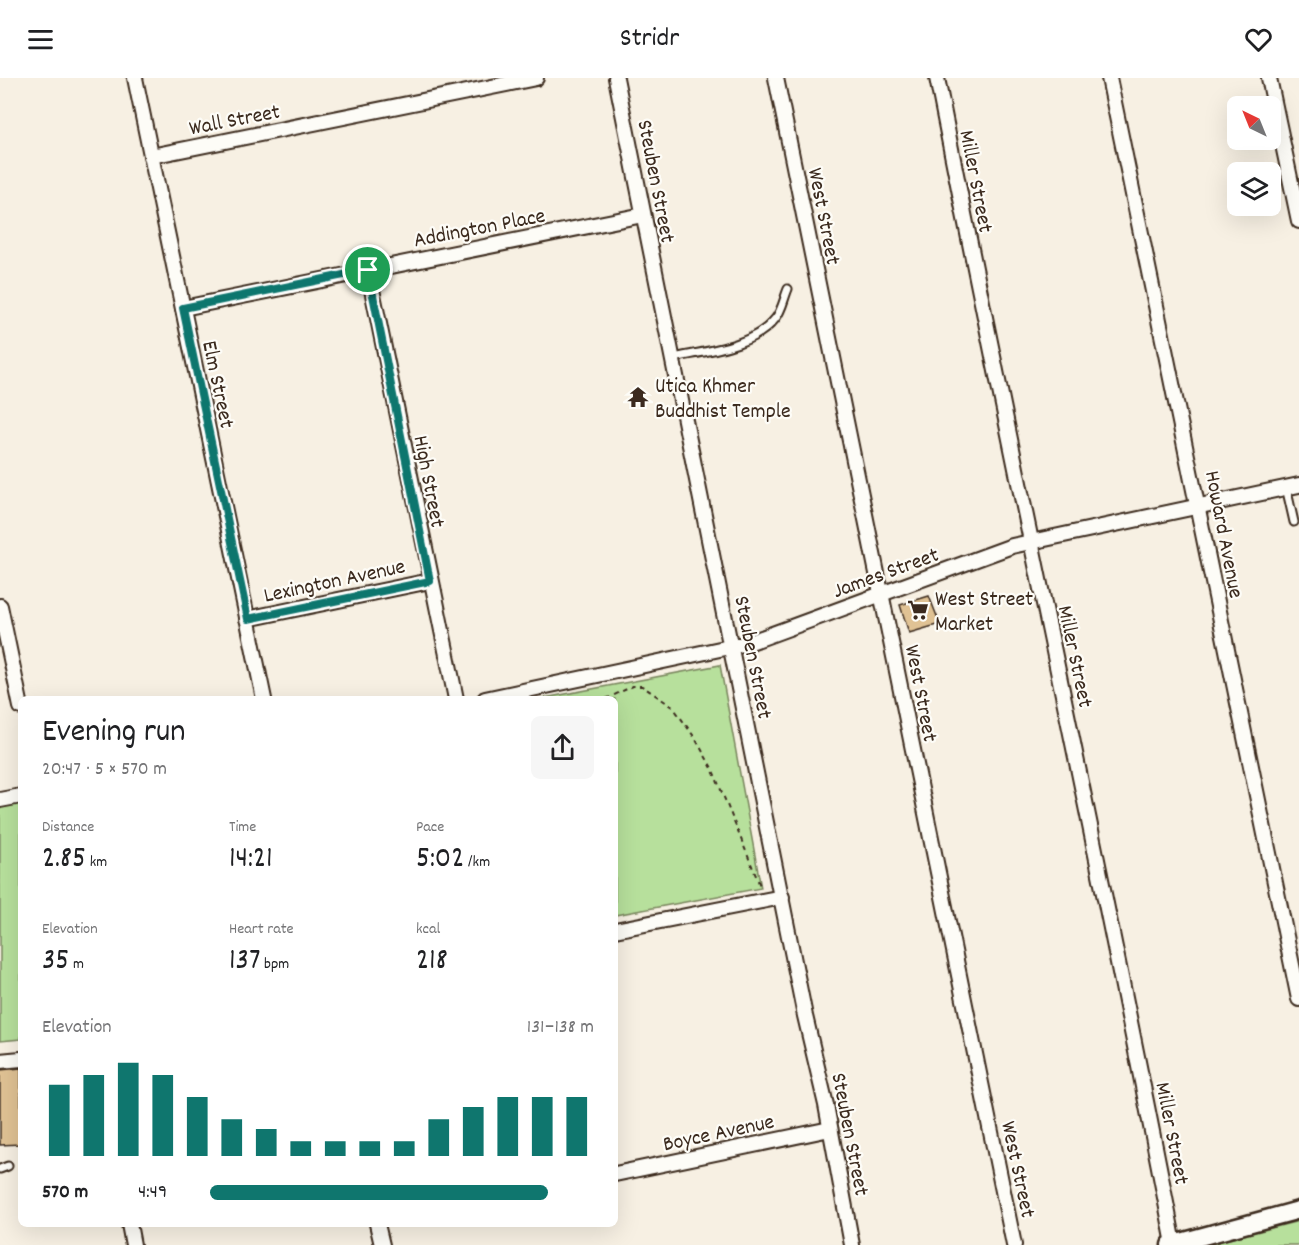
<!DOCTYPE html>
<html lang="en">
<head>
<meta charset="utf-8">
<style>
	:root { --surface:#fff; --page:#f6f6f6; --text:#202124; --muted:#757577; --accent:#0f766e }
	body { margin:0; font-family:Dekko,sans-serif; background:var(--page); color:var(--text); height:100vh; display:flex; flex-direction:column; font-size:22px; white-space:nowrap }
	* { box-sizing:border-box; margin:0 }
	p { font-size:20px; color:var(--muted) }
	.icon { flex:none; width:33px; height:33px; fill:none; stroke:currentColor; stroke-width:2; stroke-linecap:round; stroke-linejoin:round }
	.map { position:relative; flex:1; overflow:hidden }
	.panel { position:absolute; left:18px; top:618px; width:600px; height:531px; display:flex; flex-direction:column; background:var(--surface); border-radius:9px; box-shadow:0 6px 24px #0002 }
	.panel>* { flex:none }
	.needle { width:39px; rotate:317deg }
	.controls { position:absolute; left:1227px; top:18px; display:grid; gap:12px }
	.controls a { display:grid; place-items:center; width:54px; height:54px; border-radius:9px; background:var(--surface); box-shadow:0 6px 24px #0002; font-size:30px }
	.pin { position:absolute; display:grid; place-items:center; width:51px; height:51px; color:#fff; margin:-26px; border:3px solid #fff; border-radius:50%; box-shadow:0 2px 6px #0007 }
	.round { display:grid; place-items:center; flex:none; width:63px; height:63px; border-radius:9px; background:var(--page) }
	.headline { display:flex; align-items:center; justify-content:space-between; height:102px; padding:0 24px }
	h1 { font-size:33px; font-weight:600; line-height:45px }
	.stats { display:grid; grid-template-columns:repeat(3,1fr); gap:9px; height:102px; padding:6px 24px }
	.stats div { display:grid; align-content:center }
	.stats b { font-size:30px; font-weight:600 }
	.stats small { font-size:16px; font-weight:400 }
	.stats p { font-size:16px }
	.chart { height:168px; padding:12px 24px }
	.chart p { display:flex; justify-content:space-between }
	.chart svg { width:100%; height:108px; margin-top:6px; stroke:var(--accent); stroke-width:6 }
	ul { padding:0 24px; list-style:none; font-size:20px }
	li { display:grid; grid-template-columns:96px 72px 1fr; align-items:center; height:45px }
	li i { height:15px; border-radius:8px; background:var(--accent) }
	header { display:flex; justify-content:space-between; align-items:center; height:78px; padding:0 24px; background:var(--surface); font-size:27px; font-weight:600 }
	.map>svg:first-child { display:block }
	.green { fill:#b7e09c; stroke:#79855d; stroke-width:1.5 }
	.building { fill:#e0c294; stroke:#3b2a1e; stroke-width:1.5 }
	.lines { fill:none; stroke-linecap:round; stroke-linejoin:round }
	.service-casing { stroke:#3b2a1e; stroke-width:11 }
	.minor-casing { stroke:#3b2a1e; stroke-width:18 }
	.tertiary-casing { stroke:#3b2a1e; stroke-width:21 }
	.path { stroke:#3b2a1e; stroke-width:2; stroke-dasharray:4.5 4.5; stroke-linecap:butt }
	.service { stroke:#fdfcf7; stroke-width:7 }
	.minor { stroke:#fdfcf7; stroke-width:14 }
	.tertiary { stroke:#fdfcf7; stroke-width:16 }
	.route-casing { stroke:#fff; stroke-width:12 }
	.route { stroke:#0f766e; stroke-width:8 }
	.labels { text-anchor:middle; stroke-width:4.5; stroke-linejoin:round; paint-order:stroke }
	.street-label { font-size:22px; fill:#3b2a1e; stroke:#fdfcf7 }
	.poi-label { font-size:22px; fill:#3b2a1e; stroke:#fdfcf7; text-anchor:start }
</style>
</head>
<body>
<header><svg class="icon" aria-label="menu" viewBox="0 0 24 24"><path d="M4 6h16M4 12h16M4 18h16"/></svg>Stridr<svg class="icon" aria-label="heart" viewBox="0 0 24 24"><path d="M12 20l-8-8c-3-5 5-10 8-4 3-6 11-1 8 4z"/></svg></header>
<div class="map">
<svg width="1299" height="1167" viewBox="0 0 1299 1167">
	<rect width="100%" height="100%" fill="#f7f0e3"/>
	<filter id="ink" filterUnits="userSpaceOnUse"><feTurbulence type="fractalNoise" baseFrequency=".0167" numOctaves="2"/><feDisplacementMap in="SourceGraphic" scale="12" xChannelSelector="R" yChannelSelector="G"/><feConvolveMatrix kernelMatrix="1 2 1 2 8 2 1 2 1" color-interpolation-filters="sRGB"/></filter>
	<g filter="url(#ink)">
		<!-- green -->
		<g class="green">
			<path d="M720 587 761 810 615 837V621H539Z"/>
			<path d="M21 722V961L0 963V727Z"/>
			<path d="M1299 1143V1167H1205Z"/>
		</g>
		<!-- building -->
		<g class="building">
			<path d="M929 518 940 546 909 555 900 527Z"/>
			<path d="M21 990V1066L0 1067V992Z"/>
		</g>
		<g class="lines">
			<defs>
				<g id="service">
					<path d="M673 280C706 273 753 269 775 241 782 233 784 220 788 211"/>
					<path d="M1286 409 1294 444"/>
					<path d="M0 1091 8 1088"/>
				</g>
				<g id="minor">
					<path d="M135 0 264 621"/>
					<path d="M616 0 805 938 826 1027 852 1167"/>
					<path d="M776 0 1014 1167"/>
					<path d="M937 0C1013 389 1099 776 1174 1166"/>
					<path d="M1109 0 1299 921"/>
					<path d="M1269 0 1299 143"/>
					<path d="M151 78 536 0"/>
					<path d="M368 192 456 621"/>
					<path d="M183 230 643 137"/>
					<path d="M0 528 21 629"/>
					<path d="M247 541 430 503"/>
					<path d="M485 621 748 565 1012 468 1299 407"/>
					<path d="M0 722 21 718"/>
					<path d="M615 852 782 819"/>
					<path d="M0 983 21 981"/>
					<path d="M615 1096 830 1051"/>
					<path d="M129 1146 133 1167"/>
					<path d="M377 1146 382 1167"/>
				</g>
				<path id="tertiary" d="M1170 1167 1299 1132"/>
			</defs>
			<!-- service casing -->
			<use href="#service" class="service-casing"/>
			<!-- minor casing -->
			<use href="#minor" class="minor-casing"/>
			<!-- tertiary casing -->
			<use href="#tertiary" class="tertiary-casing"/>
			<!-- path -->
			<path class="path" d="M606 621 633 608H642L673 629 695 660 712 690 761 810"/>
			<!-- service -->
			<use href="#service" class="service"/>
			<!-- minor -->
			<use href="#minor" class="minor"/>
			<!-- tertiary -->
			<use href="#tertiary" class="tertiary"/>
		</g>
	</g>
	<g class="lines" filter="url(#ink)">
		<defs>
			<path id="route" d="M368 192 430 503 248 541 183 230Z"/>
		</defs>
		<!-- route casing -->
		<use href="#route" class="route-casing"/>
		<!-- route -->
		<use href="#route" class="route"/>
	</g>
	<!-- icons -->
	<defs>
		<symbol id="temple-bare" viewBox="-9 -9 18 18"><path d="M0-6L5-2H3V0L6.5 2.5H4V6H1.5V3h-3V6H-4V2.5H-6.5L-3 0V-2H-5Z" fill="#3b2a1e" stroke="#fdfcf7" stroke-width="2.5" paint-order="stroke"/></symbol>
		<symbol id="supermarket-bare" viewBox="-9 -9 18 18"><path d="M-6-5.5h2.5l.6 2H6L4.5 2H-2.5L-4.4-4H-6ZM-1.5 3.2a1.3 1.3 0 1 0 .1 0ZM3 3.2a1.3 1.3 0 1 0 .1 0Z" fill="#3b2a1e" stroke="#fdfcf7" stroke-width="2.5" paint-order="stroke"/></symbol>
	</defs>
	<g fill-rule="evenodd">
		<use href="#temple-bare" x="623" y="304" width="30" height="30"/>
		<use href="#supermarket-bare" x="903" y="517" width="30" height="30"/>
	</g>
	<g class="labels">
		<!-- street labels -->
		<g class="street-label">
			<text transform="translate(234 40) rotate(-11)" y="8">Wall Street</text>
			<text transform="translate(658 103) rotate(79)" y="8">Steuben Street</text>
			<text transform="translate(978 103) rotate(79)" y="8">Miller Street</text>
			<text transform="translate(826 138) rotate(79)" y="8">West Street</text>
			<text transform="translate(479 148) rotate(-11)" y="8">Addington Place</text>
			<text transform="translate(220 306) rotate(78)" y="8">Elm Street</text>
			<text transform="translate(431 403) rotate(79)" y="8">High Street</text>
			<text transform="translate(1226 456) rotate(79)" y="8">Howard Avenue</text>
			<text transform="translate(885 493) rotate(-20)" y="8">James Street</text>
			<text transform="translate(334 501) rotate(-12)" y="8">Lexington Avenue</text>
			<text transform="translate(1077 578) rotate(78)" y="8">Miller Street</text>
			<text transform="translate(755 579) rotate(79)" y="8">Steuben Street</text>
			<text transform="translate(923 615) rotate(79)" y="8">West Street</text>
			<text transform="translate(718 1053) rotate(-12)" y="8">Boyce Avenue</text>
			<text transform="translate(1174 1055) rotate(79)" y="8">Miller Street</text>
			<text transform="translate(852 1056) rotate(79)" y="8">Steuben Street</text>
			<text transform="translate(1020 1091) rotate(78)" y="8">West Street</text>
		</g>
		<!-- poi labels -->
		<g class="poi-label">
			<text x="655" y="314">Utica Khmer<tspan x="655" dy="25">Buddhist Temple</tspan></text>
			<text x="935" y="527">West Street<tspan x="935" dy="25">Market</tspan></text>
		</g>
	</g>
</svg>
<div class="controls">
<a><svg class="needle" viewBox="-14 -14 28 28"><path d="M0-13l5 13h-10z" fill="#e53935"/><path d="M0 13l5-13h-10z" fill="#757577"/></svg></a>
<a><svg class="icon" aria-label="layers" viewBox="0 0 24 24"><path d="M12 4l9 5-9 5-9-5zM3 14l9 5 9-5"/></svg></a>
</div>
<div class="pin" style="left:368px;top:192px;background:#1e9e55"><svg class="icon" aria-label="arrive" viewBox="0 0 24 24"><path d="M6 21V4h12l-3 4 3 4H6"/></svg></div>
<section class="panel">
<div class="headline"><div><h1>Evening run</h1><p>20:47 · 5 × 570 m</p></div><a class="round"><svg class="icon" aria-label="share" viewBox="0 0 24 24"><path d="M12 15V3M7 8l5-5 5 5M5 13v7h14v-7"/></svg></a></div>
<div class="stats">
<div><p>Distance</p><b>2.85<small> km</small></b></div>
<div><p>Time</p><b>14:21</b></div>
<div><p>Pace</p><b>5:02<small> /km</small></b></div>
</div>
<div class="stats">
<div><p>Elevation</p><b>35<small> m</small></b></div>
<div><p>Heart rate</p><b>137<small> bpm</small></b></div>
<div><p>kcal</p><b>218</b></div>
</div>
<div class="chart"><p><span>Elevation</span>131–138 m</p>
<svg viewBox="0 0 160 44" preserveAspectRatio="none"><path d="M5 44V15M15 44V11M25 44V6M35 44V11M45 44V20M55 44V29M65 44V33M75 44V38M85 44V38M95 44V38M105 44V38M115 44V29M125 44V24M135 44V20M145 44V20M155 44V20"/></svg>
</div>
<ul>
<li><b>570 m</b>4:49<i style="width:88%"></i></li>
</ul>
</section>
</div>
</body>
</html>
